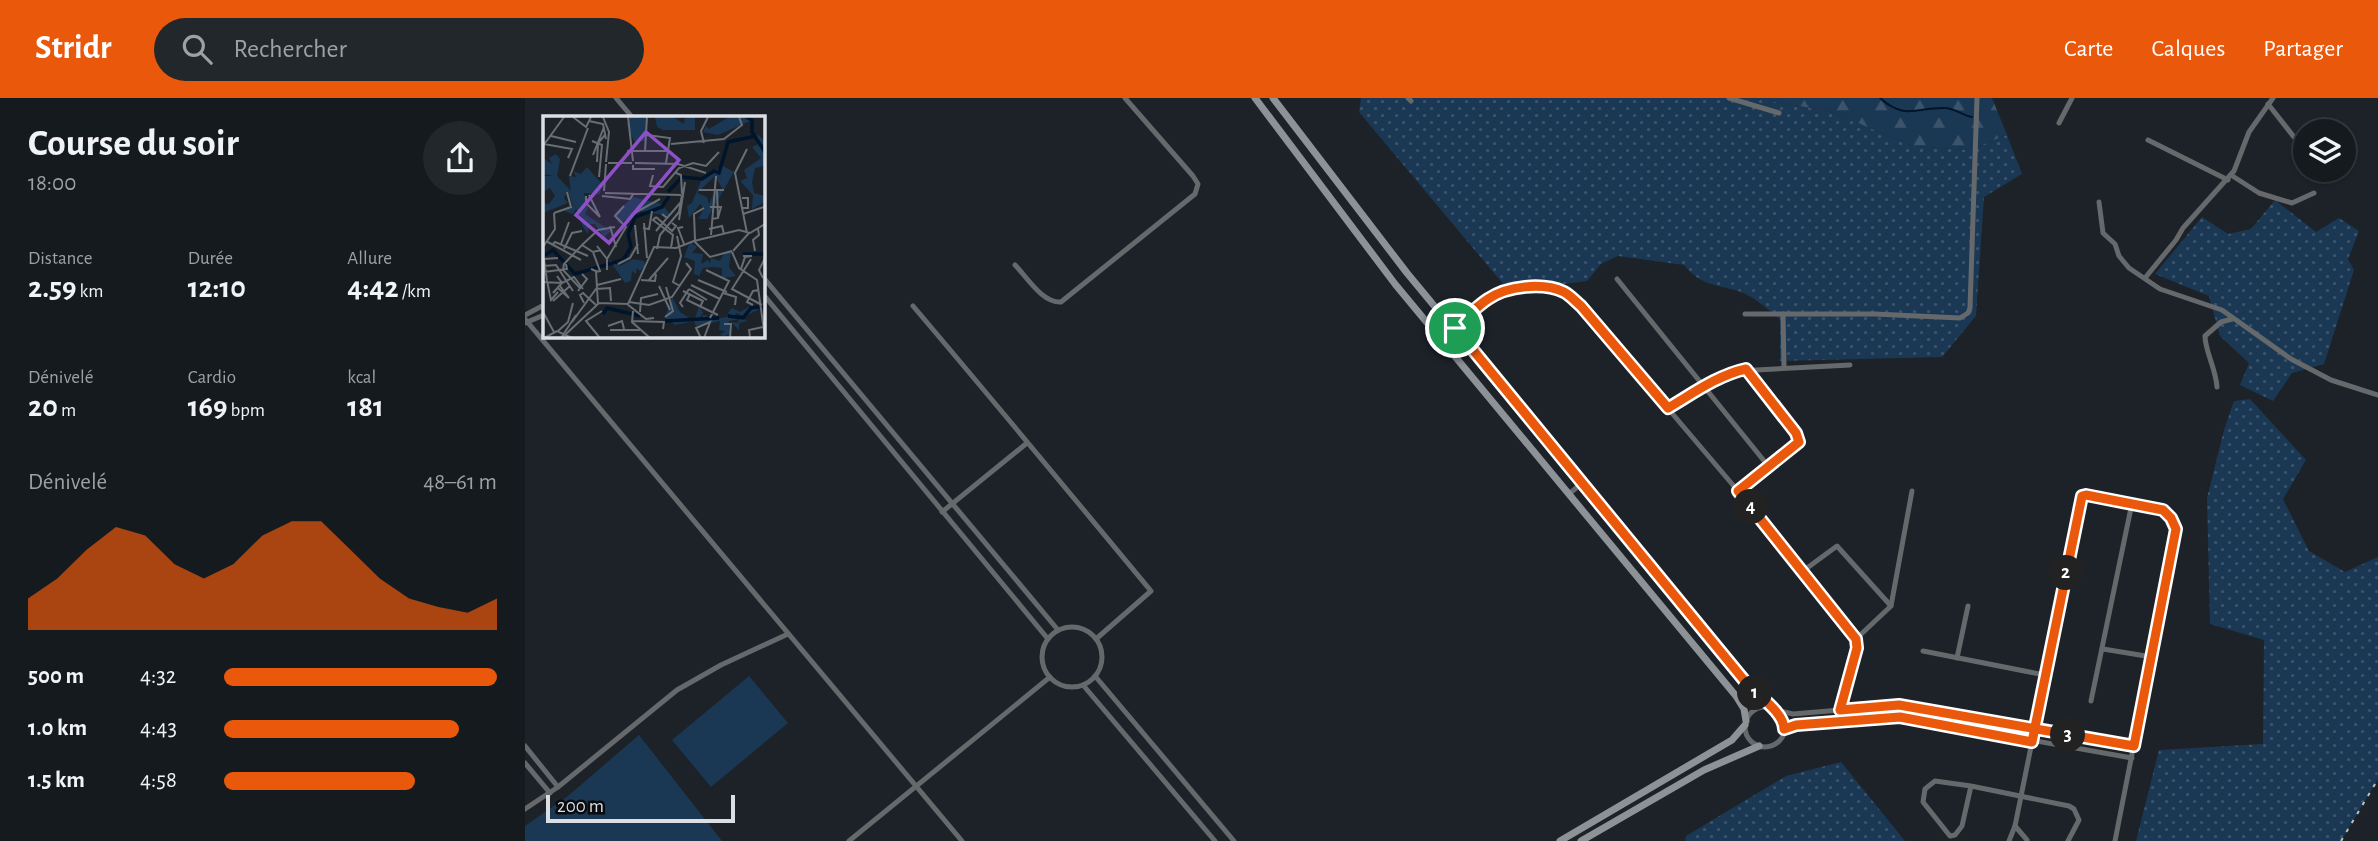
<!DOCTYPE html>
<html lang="fr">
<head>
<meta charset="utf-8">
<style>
	:root { --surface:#151a1e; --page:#22272b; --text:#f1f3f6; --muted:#9da1a4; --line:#34383c; --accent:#ea580c }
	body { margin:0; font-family:"Alegreya Sans",sans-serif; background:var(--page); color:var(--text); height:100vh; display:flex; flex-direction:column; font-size:26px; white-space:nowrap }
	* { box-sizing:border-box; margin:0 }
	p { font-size:23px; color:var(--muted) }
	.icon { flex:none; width:38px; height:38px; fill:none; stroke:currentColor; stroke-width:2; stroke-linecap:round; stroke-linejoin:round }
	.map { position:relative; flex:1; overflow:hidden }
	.details { display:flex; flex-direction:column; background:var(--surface); width:525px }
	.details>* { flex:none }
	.fabs { position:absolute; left:1768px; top:21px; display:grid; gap:14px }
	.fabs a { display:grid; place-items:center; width:63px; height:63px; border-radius:50%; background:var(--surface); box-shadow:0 2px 5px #0004,0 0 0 2px var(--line); font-size:35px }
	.scale { position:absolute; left:21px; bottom:18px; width:189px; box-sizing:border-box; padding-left:7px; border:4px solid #dbdfe3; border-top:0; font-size:19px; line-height:24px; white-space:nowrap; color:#dbdfe3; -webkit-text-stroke:5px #090b0e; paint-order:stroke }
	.pin { position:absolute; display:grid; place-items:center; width:60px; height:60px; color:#fff; margin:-30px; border:4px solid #fff; border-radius:50%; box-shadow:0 2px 7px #0007 }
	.km { position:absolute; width:35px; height:35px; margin:-18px; border-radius:50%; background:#222; color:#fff; font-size:19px; line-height:35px; text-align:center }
	.round { display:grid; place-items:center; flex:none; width:74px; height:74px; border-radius:37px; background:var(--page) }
	.summary { display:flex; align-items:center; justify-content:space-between; height:119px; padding:0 28px }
	h1 { font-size:38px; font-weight:700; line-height:52px }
	.metrics { display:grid; grid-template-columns:repeat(3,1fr); gap:10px; height:119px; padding:7px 28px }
	.metrics div { display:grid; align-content:center }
	.metrics b { font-size:30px; font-weight:700 }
	.metrics small { font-size:19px; font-weight:400 }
	.metrics p { font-size:19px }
	.chart { height:196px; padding:14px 28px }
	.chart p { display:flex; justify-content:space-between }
	.chart svg { width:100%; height:126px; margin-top:7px; fill:var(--accent); opacity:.7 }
	ul { padding:0 28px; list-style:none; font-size:23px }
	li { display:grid; grid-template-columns:112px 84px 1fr; align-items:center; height:52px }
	li i { height:18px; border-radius:9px; background:var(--accent) }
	header { display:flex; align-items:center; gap:42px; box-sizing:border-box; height:98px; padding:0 35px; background:var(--accent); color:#fff }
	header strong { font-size:33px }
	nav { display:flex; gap:38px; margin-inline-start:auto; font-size:24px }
	.search { width:490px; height:63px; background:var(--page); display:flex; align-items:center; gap:18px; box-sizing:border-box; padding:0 24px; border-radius:38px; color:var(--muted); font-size:26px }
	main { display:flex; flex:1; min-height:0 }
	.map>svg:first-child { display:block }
	.grass { fill:url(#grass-dots) }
	.forest { fill:url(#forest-firs) }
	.garden { fill:#1a3854 }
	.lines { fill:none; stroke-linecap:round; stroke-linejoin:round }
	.stream { stroke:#00142b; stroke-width:2 }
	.street { stroke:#66696c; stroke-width:5 }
	.secondary { stroke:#8d9297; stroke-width:7 }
	.rail { stroke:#bbc0c4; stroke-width:2; stroke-dasharray:3.5 7; stroke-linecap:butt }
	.route-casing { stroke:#fff; stroke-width:14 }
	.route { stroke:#ea580c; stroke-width:9 }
	.inset-river { fill:none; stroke:#00142b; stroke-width:3.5 }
	.inset-road { fill:none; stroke:#686e73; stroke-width:2 }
	.view { fill:#8e50c6; fill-opacity:0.15; stroke:#8e50c6; stroke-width:3.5 }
	.inset-edge { fill:none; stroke:#dbdfe3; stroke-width:3.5 }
</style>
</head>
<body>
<header>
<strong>Stridr</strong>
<div class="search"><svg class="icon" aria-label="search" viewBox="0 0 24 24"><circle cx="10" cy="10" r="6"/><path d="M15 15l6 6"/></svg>Rechercher</div>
<nav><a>Carte</a><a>Calques</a><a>Partager</a></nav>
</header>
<main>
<section class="details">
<div class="summary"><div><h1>Course du soir</h1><p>18:00</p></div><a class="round"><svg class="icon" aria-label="share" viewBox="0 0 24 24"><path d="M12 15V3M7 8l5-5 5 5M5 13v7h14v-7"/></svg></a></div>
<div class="metrics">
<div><p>Distance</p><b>2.59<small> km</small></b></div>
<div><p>Durée</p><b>12:10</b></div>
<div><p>Allure</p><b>4:42<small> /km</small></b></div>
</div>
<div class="metrics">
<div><p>Dénivelé</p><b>20<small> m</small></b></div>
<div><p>Cardio</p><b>169<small> bpm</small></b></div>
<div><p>kcal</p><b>181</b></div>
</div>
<div class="chart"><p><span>Dénivelé</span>48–61 m</p>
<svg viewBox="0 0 160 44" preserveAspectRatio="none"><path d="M0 44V33L10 26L20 16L30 8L40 11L50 21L60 26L70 21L80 11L90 6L100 6L110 16L120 26L130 33L140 36L150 38L160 33V44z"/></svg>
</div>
<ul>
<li><b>500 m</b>4:32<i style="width:100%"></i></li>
<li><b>1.0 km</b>4:43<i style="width:86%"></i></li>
<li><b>1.5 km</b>4:58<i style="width:70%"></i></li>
</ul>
</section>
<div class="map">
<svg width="1853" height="743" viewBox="0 0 1853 743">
	<defs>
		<pattern id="grass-dots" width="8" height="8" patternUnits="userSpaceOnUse" patternTransform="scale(1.75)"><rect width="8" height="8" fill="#1a3854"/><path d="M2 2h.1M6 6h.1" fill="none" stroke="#3b546c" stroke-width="1.8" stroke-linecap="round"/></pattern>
		<pattern id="forest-firs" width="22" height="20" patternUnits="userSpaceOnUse" patternTransform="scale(1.75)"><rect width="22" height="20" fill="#1a3854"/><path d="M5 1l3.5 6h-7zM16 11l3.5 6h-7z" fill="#3b546c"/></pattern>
	</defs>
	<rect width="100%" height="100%" fill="#1c2228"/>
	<!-- grass -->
	<g class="grass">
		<path d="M836 0H1225L1304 13 1388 48 1443 52 1482 37 1497 76 1459 99 1451 218 1417 259 1255 263V221C1242 211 1229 198 1213 193 1190 186 1176 188 1159 167L1093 158 1076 166 1062 183 984 193 834 14Z"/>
		<path d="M1750 102 1791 134 1814 120 1834 133 1823 161 1829 172 1799 266 1767 275 1748 303 1715 287 1724 265 1695 238 1684 198 1630 176 1677 119 1703 136 1726 131Z"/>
		<path d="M1725 301 1781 362 1758 401 1784 453 1820 474 1853 459V681L1816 743H1611L1634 652 1738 646 1739 542 1685 526 1682 400 1699 332 1709 303Z"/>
		<path d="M1316 664 1380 743H1160L1161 738 1261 678Z"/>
	</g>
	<!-- forest -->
	<path class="forest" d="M1225 0H1467L1482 37 1443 52 1388 48 1304 13Z"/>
	<!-- garden -->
	<g class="garden">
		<path d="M224 578 263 625 186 689 147 642Z"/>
		<path d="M114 637 197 743H0V728L43 698Z"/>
	</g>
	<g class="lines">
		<!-- stream -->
		<path class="stream" d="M1355 0C1381 23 1392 9 1420 10 1430 10 1438 18 1447 19"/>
		<!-- street -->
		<g class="street">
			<path d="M91 0 107 19"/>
			<path d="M883 0 886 3"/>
			<path d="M1204 0 1254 15"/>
			<path d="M1743 6 1780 53"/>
			<path d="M1534 25 1547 0"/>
			<path d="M1623 42 1703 82"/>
			<path d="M1795 72 1797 74"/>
			<path d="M1706 77 1734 95 1767 105 1789 95"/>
			<path d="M1574 104 1578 135 1590 146 1594 158 1604 170 1635 191 1697 212 1766 261 1806 282 1853 297"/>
			<path d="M490 167C502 179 517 205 536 204L670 96 673 86 668 78 600 0"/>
			<path d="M238 179 533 532"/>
			<path d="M1620 180 1651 142 1658 130 1709 73 1724 34 1748 0"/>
			<path d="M1092 181 1244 369"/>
			<path d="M238 196 523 541"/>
			<path d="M388 208C468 302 547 398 626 493L571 541"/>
			<path d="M1220 216H1350L1435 220 1443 215 1445 210 1452 0"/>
			<path d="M1258 216 1259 269"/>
			<path d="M0 217 19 207"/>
			<path d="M0 221 437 743"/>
			<path d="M0 225 19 217"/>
			<path d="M930 230C941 220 951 209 963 201 979 190 1010 185 1028 190 1040 193 1047 200 1056 208L1213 393 1328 534 1332 550 1315 612"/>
			<path d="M1692 289C1691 271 1680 253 1680 238L1696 224 1707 221"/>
			<path d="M1143 310 1179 289 1212 273 1325 267"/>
			<path d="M1213 393 1274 344 1271 335 1221 271"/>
			<path d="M1044 396 1057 385"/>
			<path d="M417 414 502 345"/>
			<path d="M1278 473 1312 448 1366 508"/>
			<circle cx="547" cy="559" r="30"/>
			<path d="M1331 541 1366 508 1387 393"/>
			<path d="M1578 551 1627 559"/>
			<path d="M1398 553 1520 577"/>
			<path d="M1432 560 1443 508"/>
			<path d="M570 578 709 743"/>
			<path d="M558 587 690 743"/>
			<path d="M1566 603 1607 405"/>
			<circle cx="1240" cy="629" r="20"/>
			<path d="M1251 612 1268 616 1374 607 1609 648"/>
			<path d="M1260 631 1271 627 1375 619 1607 660"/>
			<path d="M0 648 33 689"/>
			<path d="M0 665 25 695"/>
			<path d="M1446 688 1437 728 1430 737 1425 738 1398 704 1400 691 1410 683 1446 688 1544 708 1549 711 1554 722 1543 743"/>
			<path d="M0 711 33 689 152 592 196 567 263 536"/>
			<path d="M1490 728 1502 742"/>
			<path d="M324 743 525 579"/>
			<path d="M1484 743 1490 728 1556 401 1561 397 1638 412 1646 420 1651 431 1590 743"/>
		</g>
		<!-- secondary -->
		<g class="secondary">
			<path d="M730 0 870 186 1211 598 1219 611 1221 623"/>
			<path d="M748 0 882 175 1223 587 1246 610"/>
			<path d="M1035 743 1207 642 1220 627"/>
			<path d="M1056 743 1179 672 1234 648"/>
		</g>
		<!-- rail -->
		<path class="rail" d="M1816 743 1853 681"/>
	</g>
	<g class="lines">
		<defs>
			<path id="route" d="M930 230 1223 587C1235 599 1259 615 1259 631L1271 627 1375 619 1507 644 1557 398 1561 397 1638 412 1646 420 1651 431 1609 648 1374 607 1315 612 1332 550 1331 541 1213 393 1274 344 1271 335 1221 271C1193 277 1167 296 1143 310L1056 208C1050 203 1045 197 1039 194 1018 184 982 188 963 201 951 209 940 220 930 230"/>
		</defs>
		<!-- route casing -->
		<use href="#route" class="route-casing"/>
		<!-- route -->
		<use href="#route" class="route"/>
	</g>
	<!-- overview -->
	<g transform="translate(18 18)">
		<rect width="222" height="222" fill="#1c2228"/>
		<path d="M44 51 59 68 57 78 41 77 45 93 42 98 68 115 61 121 52 108H46L45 118 40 111 28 79 26 60 33 61 30 55 38 58ZM90 81 119 88 128 100 97 95 76 108 71 98ZM209 189 215 194 202 200 193 197 190 202 201 203 204 205 196 207V214L188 206 195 207 196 203 186 205 187 218 181 220 177 219 182 215 176 214 177 205 153 210 151 205 156 190 160 197 155 203 161 199 173 203 188 200 185 197 189 192 197 196Z" fill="#1a3854"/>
		<path d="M112 1H130L141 8 142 1H152V14H120L114 11ZM186 1H204L207 5 175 19 160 16 163 10 166 13ZM214 18 222 25V44L221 50 212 52 209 66 211 77 222 80V86L209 93 210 79 197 65 204 62 201 54 218 42 209 31 215 28ZM13 38 17 43 14 60 27 74 33 93 30 98 21 95 30 90 25 75 21 82 25 87 0 97V87L6 88 12 80 7 72 0 76V60H11L0 58V42L9 48 6 42ZM180 50 191 56 164 103H155L161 93 157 88 146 102 144 90 149 87 159 62ZM172 60 180 74 171 77 166 88 164 81 154 77ZM147 126 154 131 149 137 160 138 158 148 165 144 167 148 168 142 177 145 182 136H188L186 151 193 160 179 162V152L169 151 160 152 156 160 151 158 152 145 141 141ZM66 143 77 150 90 143 101 145 102 150 97 155 94 152 93 158 89 155 88 165 82 167ZM129 181 137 196 151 205 132 209 122 202Z" fill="#1a3854" fill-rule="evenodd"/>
		<path d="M86 1H103V25H91L84 9Z" fill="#1a3854"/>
		<path class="inset-river" d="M203 1 209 4V16L222 36M125 76 139 61 159 63 171 55 176 57 185 26 213 20M200 138H222M0 140 10 134 32 158 80 144 88 131 85 118 92 101 119 91 126 80M60 198 64 192 97 200M185 200 200 202 208 192 222 190M122 205 176 202"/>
		<path class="inset-road" d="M30 1 43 11 48 1M60 1 66 16 63 46M85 1 90 45M46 5 60 8 63 23M104 19 127 22 123 47M8 20 33 26M49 25 59 29 56 61M161 27 158 15 165 1M1 28 29 33 25 42M128 28 181 23 199 9 196 1M0 30 21 1M84 35H127M102 35 104 1M50 39 61 11M54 46 55 27 62 19M65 47H89M92 47 135 48 163 57M90 49V53H112M133 57 138 59 139 78M110 59 107 70 120 71 136 52 150 47 163 50 176 36M27 60 45 12M156 74H181M61 75 63 48M62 77 138 79M46 79 57 101M43 80V87L57 101M59 80 87 83 91 77M167 91H178L175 102M199 92H205V82H199M11 97 28 91 24 76M200 98 221 91M88 99 117 83M113 101 110 104 130 119 128 132M113 101 129 115 133 110 129 107M124 102 138 86M169 103 175 102 174 74M136 104 142 66M101 107 104 142M92 109 95 138M67 110 73 131M140 111 135 112 141 128M100 112 106 113 109 95M166 113 179 110 181 118M113 115 124 102 119 98M204 117 192 57 204 33M168 119 173 60M134 120 138 140 130 166 137 170M152 124 151 98 161 92M3 125 38 144M151 125 196 114 207 117 222 108M18 128 26 106M9 129 12 126 45 140M39 129 55 114 72 111M54 130 64 143V154M0 131 12 113 11 97M21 133 29 117 39 115M114 133 117 119 136 96 139 79M190 135 206 117M212 135 210 124 216 119 215 113M50 136 57 155 53 156M189 136 196 152 214 164 222 222M64 143 83 111 72 100 81 90M208 143 189 173 219 189M75 148 87 142 95 128M0 150 13 149 30 175M48 153 53 155 55 188M198 153 202 141 209 140H200M163 154 186 165 167 202M1 156 24 153 23 148M220 162 216 154 222 142M98 164 112 165 113 158M106 164 125 142M155 164 184 176M4 165 1 143 15 142M4 165 8 184 15 176M0 166 19 167 31 161 40 173M54 169 78 163M148 169 177 183M116 170 127 194M15 172 26 182 17 170M37 172 20 154 21 148 39 129 50 136 58 134M146 173 164 184M35 175 44 163 39 158M140 175 160 185 157 191M10 177 19 167 14 160M180 177 193 181 192 189M147 178 144 184 175 199M10 185 27 170M86 186 106 189 129 181 148 153 143 147M41 187 37 179 40 177 53 189M84 188 103 203 111 202M210 189 204 186 210 175 216 174M140 191 137 187 146 173M90 195 89 206 107 222M0 196 11 216M97 196 98 182 115 178M122 201 130 195 123 171M89 205 121 206 120 213M29 206 53 173 67 172 68 185M181 208H188L187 222M65 210 79 205 81 213M67 214H97M15 215 25 206 30 187M23 218 56 187 85 188 111 131 133 132 151 125 167 141 189 135M207 221 206 214 220 211M1 222 14 215 29 222M18 222 33 199M57 222 43 205 59 195M158 222 153 212 167 206 161 222"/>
		<path class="view" d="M103 16 136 44 66 127 33 99Z"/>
		<rect width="222" height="222" class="inset-edge"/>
	</g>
</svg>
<div class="fabs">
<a><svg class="icon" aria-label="layers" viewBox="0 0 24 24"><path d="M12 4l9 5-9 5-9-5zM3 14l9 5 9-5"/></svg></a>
</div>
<div class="scale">200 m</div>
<div class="pin" style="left:930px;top:230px;background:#1e9e55"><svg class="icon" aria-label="arrive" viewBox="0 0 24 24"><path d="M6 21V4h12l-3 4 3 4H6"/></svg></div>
<b class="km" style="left:1230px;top:595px">1</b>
<b class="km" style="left:1541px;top:475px">2</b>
<b class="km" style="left:1543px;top:637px">3</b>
<b class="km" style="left:1226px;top:409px">4</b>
</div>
</main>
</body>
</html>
